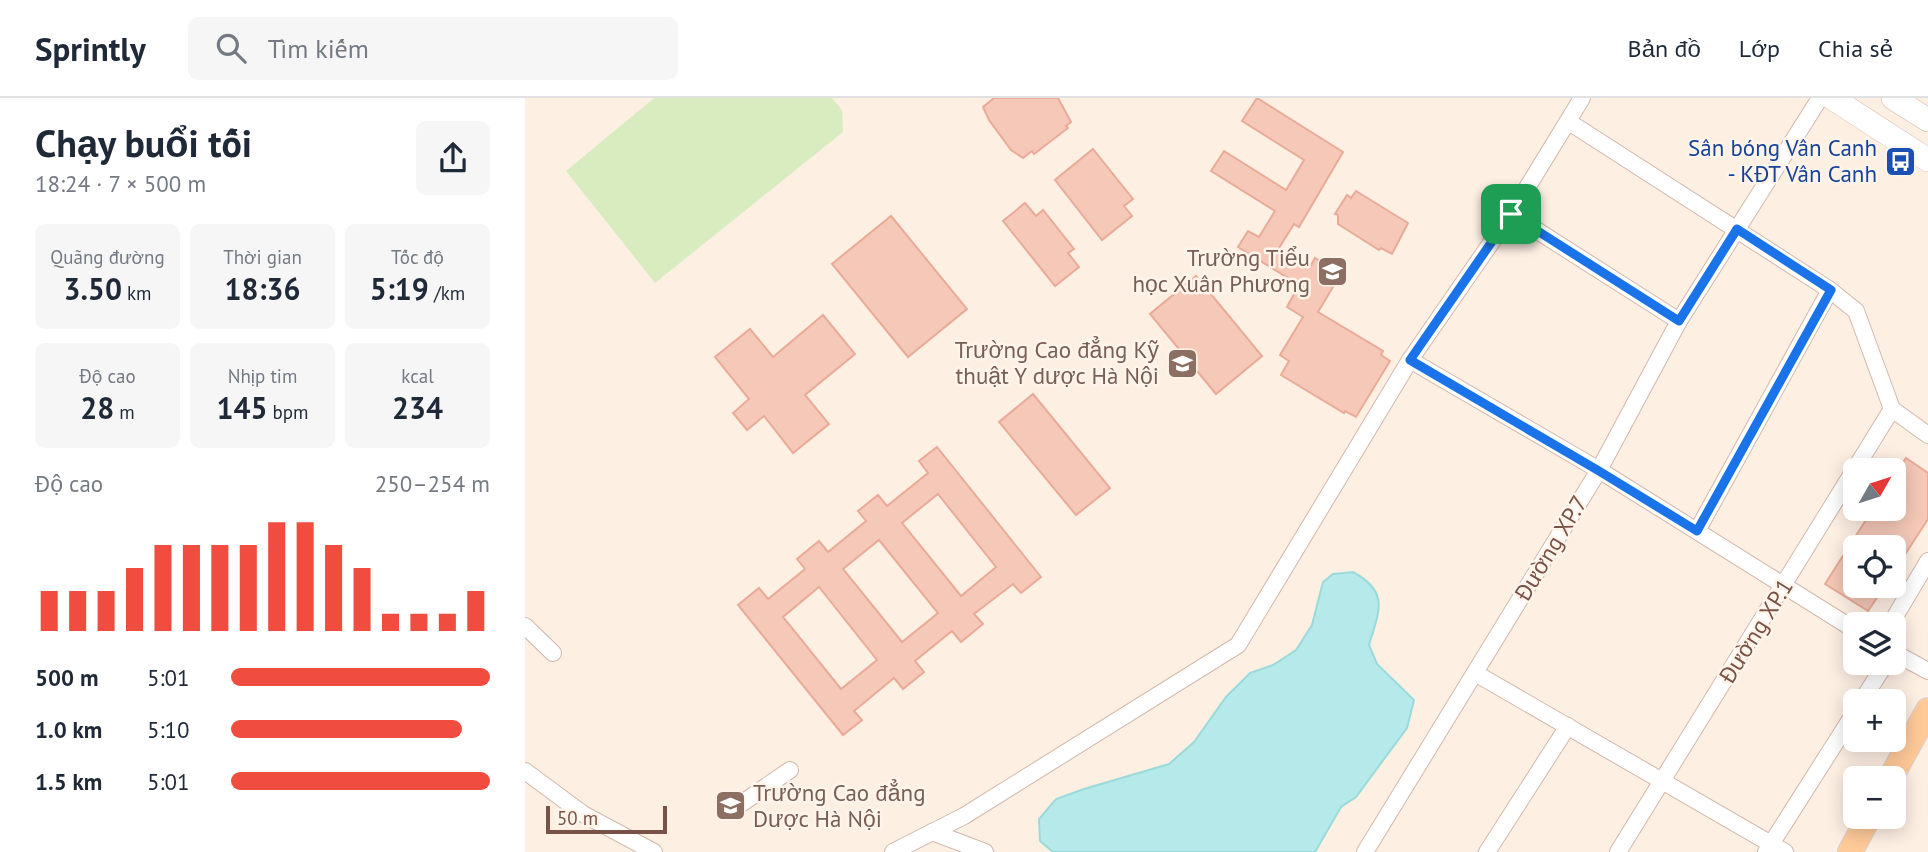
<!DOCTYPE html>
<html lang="vi">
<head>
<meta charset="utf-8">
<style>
	:root { --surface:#fff; --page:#f6f6f7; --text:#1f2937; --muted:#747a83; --line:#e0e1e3; --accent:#f04d40 }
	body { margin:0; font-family:"PT Sans",sans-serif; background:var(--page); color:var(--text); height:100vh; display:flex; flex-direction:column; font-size:26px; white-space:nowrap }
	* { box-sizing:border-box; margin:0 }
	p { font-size:23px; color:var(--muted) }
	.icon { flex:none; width:38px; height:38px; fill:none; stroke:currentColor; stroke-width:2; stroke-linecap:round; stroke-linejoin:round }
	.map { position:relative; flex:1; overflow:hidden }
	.side { display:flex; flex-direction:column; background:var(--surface); width:525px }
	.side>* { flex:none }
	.needle { width:46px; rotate:51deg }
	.fabs { position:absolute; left:1318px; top:360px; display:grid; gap:14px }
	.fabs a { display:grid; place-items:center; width:63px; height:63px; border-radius:10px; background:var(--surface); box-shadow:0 4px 18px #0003; font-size:35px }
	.scale { position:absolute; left:21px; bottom:18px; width:121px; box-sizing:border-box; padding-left:7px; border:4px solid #785147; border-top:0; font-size:19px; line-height:24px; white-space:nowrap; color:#785147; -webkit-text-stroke:5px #fff4ea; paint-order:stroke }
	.pin { position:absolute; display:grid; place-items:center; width:60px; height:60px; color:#fff; margin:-30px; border-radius:14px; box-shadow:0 4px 10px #0006 }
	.round { display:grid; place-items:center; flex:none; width:74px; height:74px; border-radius:10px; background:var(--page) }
	.summary { display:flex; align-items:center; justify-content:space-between; height:119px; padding:0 35px }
	h1 { font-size:38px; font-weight:700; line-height:52px }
	.stats { display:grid; grid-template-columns:repeat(3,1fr); gap:10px; height:119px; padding:7px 35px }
	.stats div { display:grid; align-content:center; border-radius:10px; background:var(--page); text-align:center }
	.stats b { font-size:30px; font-weight:700 }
	.stats small { font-size:19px; font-weight:400 }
	.stats p { font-size:19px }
	.chart { height:196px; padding:14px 35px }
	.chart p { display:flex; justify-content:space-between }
	.chart svg { width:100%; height:126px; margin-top:7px; stroke:var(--accent); stroke-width:6 }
	ul { padding:0 35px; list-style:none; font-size:23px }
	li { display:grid; grid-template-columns:112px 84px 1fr; align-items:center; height:52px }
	li i { height:18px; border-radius:9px; background:var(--accent) }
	header { display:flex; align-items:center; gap:42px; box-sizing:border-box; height:98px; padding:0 35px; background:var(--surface); border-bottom:2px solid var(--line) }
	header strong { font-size:33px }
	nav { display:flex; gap:38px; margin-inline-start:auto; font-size:24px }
	.search { width:490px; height:63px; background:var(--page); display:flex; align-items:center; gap:18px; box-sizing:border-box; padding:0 24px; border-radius:10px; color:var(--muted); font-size:26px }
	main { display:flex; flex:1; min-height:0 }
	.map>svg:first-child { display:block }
	.green { fill:#d8ecc0 }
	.water { fill:#b6e9e9; stroke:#9bdadb; stroke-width:2 }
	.building { fill:#f5c8b8; stroke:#e9ab98; stroke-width:2; fill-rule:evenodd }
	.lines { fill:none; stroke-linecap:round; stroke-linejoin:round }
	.street-casing { stroke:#d2b7ab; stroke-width:18 }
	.secondary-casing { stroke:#d8b8aa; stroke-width:24 }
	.primary-casing { stroke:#d9cecb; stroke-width:26 }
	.street { stroke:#fff; stroke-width:16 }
	.secondary { stroke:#fff; stroke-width:23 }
	.primary { stroke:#ffca98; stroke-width:24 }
	.route-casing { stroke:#fff; stroke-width:14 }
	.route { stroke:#1a73e8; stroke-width:9 }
	.labels { text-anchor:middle; stroke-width:5; stroke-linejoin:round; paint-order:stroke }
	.transit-label { font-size:23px; fill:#164399; stroke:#fff4ea; text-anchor:end }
	.education-label { font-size:23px; fill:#785e54; stroke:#fff4ea; text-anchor:end }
	.street-label { font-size:23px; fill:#785147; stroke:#fff4ea }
</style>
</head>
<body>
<header>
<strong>Sprintly</strong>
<div class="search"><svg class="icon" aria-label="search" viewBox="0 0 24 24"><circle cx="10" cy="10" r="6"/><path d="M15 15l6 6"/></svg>Tìm kiếm</div>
<nav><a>Bản đồ</a><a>Lớp</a><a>Chia sẻ</a></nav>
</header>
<main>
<section class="side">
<div class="summary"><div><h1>Chạy buổi tối</h1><p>18:24 · 7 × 500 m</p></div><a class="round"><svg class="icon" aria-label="share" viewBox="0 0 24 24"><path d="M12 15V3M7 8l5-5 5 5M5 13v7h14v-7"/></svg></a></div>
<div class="stats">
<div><p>Quãng đường</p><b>3.50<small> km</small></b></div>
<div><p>Thời gian</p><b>18:36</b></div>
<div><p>Tốc độ</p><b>5:19<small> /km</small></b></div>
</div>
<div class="stats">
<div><p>Độ cao</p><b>28<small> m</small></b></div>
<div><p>Nhịp tim</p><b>145<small> bpm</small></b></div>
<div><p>kcal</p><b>234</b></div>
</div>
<div class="chart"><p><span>Độ cao</span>250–254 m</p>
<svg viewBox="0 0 160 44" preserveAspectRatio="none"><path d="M5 44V30M15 44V30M25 44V30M35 44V22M45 44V14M55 44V14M65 44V14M75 44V14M85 44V6M95 44V6M105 44V14M115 44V22M125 44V38M135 44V38M145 44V38M155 44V30"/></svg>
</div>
<ul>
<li><b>500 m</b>5:01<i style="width:100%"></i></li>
<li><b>1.0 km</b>5:10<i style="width:89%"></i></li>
<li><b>1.5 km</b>5:01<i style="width:100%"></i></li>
</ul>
</section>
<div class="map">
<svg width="1403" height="754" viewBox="0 0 1403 754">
	<rect width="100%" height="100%" fill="#feefe3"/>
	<!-- green -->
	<path class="green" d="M129 0H307L317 12 318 34 130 185 41 73Z"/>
	<!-- water -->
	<path class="water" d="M828 474C865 494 854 513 844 547L852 566 889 602 882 630 831 699 816 709 790 754H528L515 743 514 721 531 701 559 691 644 666 669 644 701 599 725 575 748 567 771 552 787 527 798 484 808 476Z"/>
	<!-- building -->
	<g class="building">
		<path d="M469 0H533L546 24 541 28 543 30 509 56 507 53 498 60 486 52 464 22 458 9Z"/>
		<path d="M732 0 818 54 774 129 769 126 754 150 785 169 790 160 813 175 809 183 811 184 793 214 858 253 856 257 865 263 831 319 820 313 819 315 756 277 764 263 755 257 778 219 762 209 774 187 713 149 723 133 734 139 750 113 686 73 699 53 761 92 779 62 717 23Z"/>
		<path d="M568 51 608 101 599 108 607 118 577 142 530 82Z"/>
		<path d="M831 93 883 125 867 156 856 150 854 152 813 126V117L810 116 822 97 826 100Z"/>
		<path d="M500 105 511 118 518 112 549 151 543 155 554 169 530 188 478 123Z"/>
		<path d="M366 118 442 211 383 259 307 166Z"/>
		<path d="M671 178 737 258 691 296 625 216Z"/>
		<path d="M298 217 330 256 280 297 304 326 268 355 239 318 222 332 208 315 224 301 190 259 225 231 248 259Z"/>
		<path d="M508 296 585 390 551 417 474 324Z"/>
		<path d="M412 349 516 479 496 495 488 486 449 516 458 526 436 544 427 533 390 563 399 574 378 591 369 580 329 613 337 622 318 637 213 507 234 490 243 501 280 471 272 461 294 443 303 454 341 423 333 413 353 397 362 408 403 375 394 363ZM413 396 471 469 436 498 377 425ZM354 442 413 515 377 544 318 471ZM294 489 352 562 316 591 258 519Z"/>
		<path d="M1381 360 1403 375V421L1368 475V450H1330V488H1360L1343 513 1300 486 1348 411H1368V380Z"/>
	</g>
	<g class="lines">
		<defs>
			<g id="street">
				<path d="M1044 24 1305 192 1331 213 1367 311 1403 337"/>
				<path d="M986 116 1154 223"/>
				<path d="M885 262 1074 372 1330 532"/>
				<path d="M1172 433 1305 192"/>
				<path d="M1365 527 1403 463"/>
				<path d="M0 528 28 555"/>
				<path d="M1368 554 1403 573"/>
				<path d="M950 575 1260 754"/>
				<path d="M1336 604 1361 565"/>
				<path d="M0 673 58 716 129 754"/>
				<path d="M210 710 265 672"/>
				<path d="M407 734 460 754"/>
				<path d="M368 754 439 718 713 547 885 262 986 116 1057 0"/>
				<path d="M840 754 1074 372 1154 223 1295 0"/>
				<path d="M962 754 1043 628"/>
				<path d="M1093 754 1367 311"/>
				<path d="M1241 754 1330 614"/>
			</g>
			<g id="secondary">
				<path d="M1307 0 1403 62"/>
				<path d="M1368 0 1403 22"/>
			</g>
			<g id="primary">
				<path d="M1365 681 1403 612"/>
				<path d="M1325 754 1344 719"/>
			</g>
		</defs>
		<!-- street casing -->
		<use href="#street" class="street-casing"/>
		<!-- secondary casing -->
		<use href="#secondary" class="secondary-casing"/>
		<!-- primary casing -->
		<use href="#primary" class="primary-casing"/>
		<!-- street -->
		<use href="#street" class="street"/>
		<!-- secondary -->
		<use href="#secondary" class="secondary"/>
		<!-- primary -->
		<use href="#primary" class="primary"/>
	</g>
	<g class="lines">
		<defs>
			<path id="route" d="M986 116 1154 223 1212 131 1306 192 1172 433 1074 373 885 262Z"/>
		</defs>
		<!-- route casing -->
		<use href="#route" class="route-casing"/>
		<!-- route -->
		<use href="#route" class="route"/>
	</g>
	<!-- icons -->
	<defs>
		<symbol id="bus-square" viewBox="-11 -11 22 22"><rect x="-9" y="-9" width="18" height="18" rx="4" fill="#1a4fb4" stroke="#fff4ea"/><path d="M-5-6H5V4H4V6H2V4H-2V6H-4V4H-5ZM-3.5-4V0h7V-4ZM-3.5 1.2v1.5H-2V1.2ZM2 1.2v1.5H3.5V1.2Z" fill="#fff"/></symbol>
		<symbol id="school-square" viewBox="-11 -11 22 22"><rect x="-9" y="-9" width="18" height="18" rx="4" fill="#8d6e63" stroke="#fff4ea"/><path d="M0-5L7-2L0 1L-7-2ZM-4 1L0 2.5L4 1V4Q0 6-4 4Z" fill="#fff"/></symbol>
		<symbol id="university-square" viewBox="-11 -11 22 22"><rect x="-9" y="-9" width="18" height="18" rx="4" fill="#8d6e63" stroke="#fff4ea"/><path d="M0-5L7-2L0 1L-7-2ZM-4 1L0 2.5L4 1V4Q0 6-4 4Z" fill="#fff"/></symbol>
	</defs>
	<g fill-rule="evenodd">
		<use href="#bus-square" x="1358" y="46" width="35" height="35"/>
		<use href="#school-square" x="790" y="156" width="35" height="35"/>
		<use href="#university-square" x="640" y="248" width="35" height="35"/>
		<use href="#university-square" x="188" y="690" width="35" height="35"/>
	</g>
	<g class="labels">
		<!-- transit labels -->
		<g class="transit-label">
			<text x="1352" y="58">Sân bóng Vân Canh<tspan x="1352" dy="26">- KĐT Vân Canh</tspan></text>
		</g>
		<!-- education labels -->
		<g class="education-label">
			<text x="785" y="168">Trường Tiểu<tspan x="785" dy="26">học Xuân Phương</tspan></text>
			<text x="634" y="260">Trường Cao đẳng Kỹ<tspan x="634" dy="26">thuật Y dược Hà Nội</tspan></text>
			<text x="228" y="703" text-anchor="start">Trường Cao đẳng<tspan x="228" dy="26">Dược Hà Nội</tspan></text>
		</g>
		<!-- street labels -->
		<g class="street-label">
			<text transform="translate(1026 450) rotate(-59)" y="8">Đường XP.7</text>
			<text transform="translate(1231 533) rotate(-58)" y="8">Đường XP.1</text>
		</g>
	</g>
</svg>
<div class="fabs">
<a><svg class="needle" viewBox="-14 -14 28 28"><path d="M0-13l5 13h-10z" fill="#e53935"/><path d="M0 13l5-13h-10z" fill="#747a83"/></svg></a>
<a><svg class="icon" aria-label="locate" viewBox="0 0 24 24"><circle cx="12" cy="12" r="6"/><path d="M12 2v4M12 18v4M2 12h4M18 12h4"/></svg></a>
<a><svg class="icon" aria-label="layers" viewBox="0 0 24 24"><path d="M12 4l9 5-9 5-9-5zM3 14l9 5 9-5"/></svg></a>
<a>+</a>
<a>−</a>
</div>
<div class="scale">50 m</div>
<div class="pin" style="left:986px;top:116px;background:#1e9e55"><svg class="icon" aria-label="arrive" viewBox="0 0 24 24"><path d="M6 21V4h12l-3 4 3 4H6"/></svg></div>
</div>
</main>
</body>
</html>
